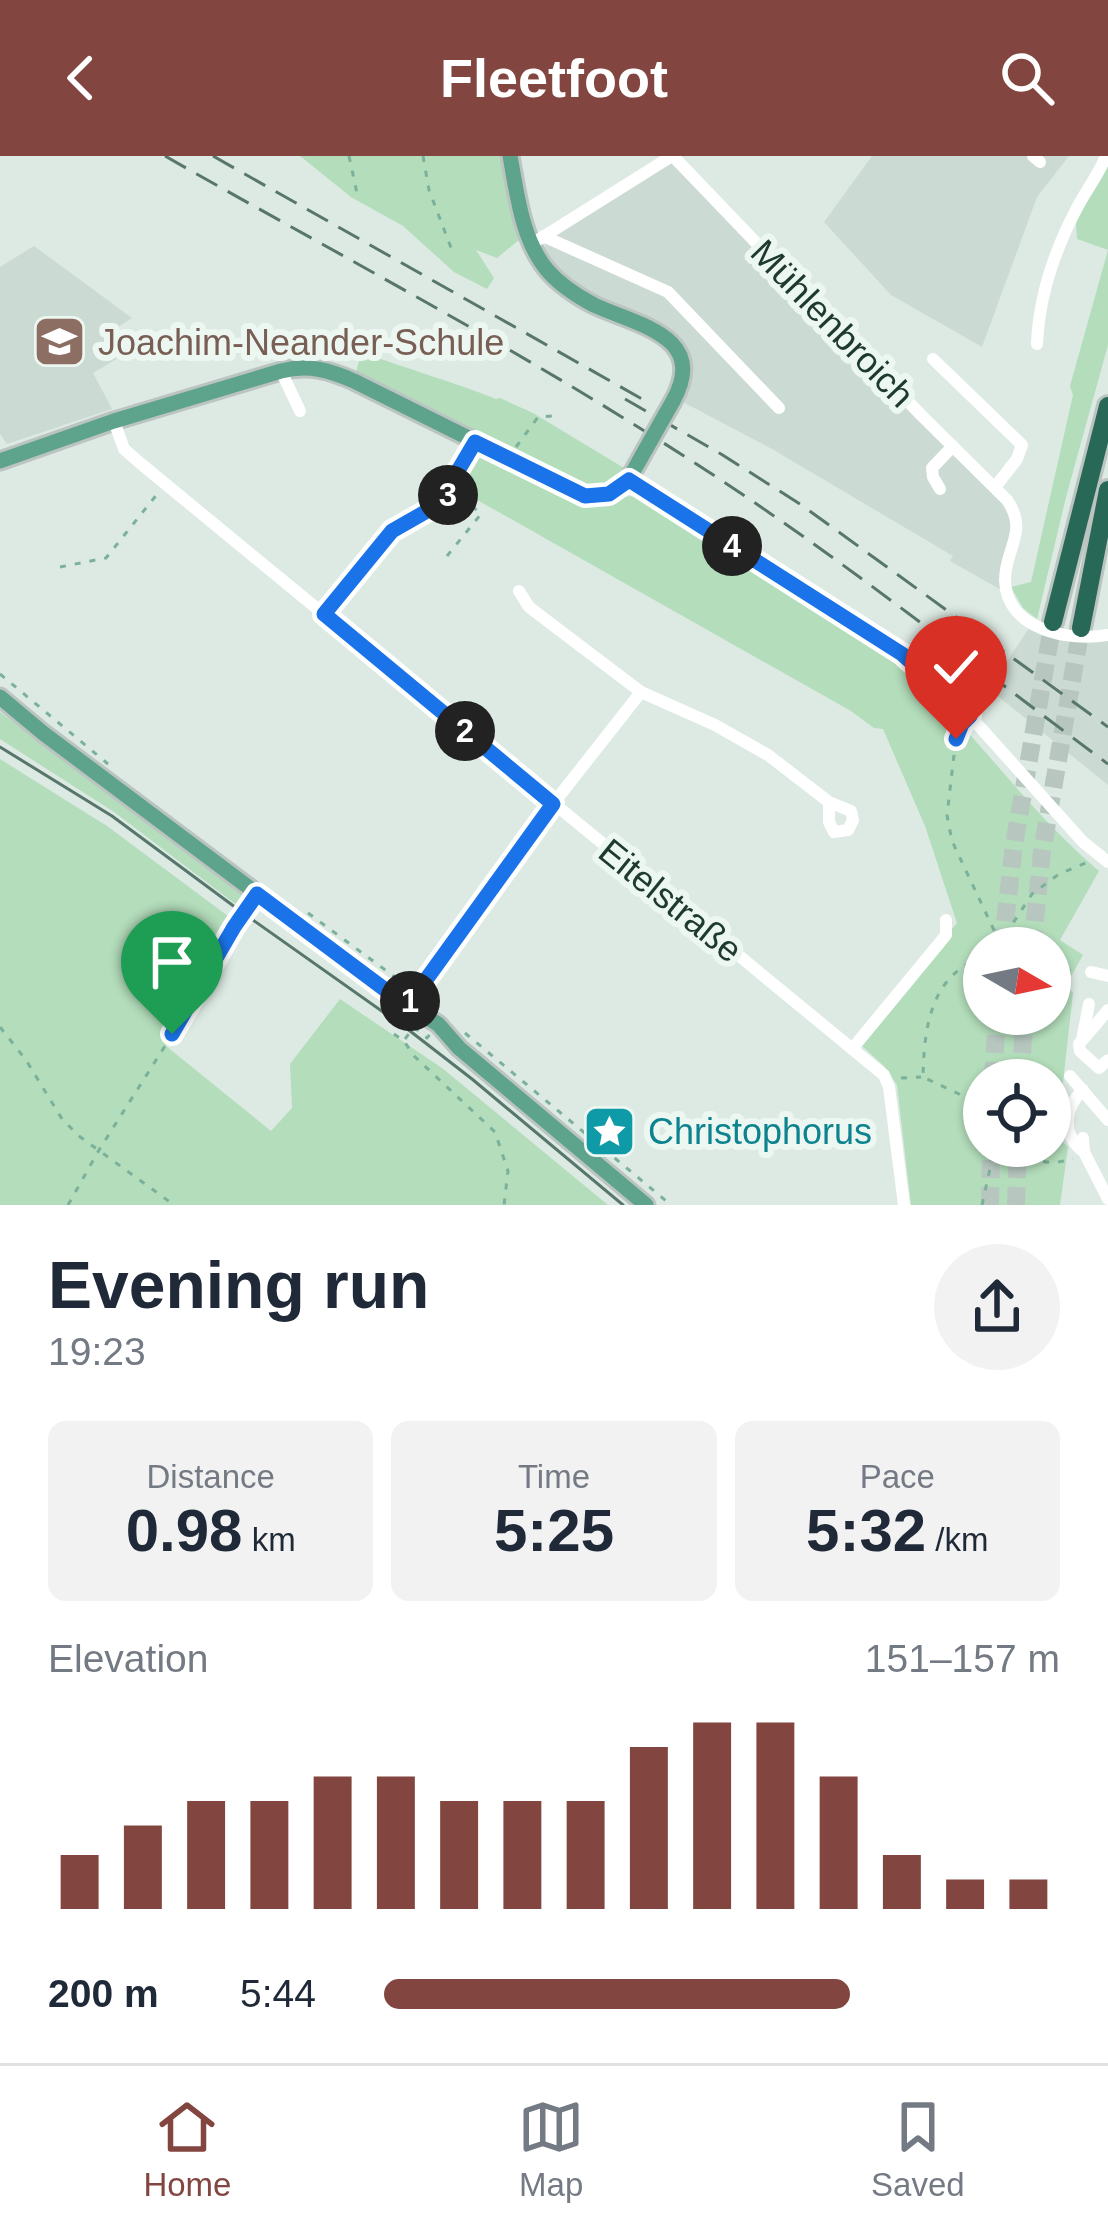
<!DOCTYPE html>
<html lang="en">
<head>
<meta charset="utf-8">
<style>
	:root { --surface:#fff; --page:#f2f2f3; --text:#1f2937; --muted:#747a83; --line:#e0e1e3; --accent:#82453f }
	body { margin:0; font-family:Helvetica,sans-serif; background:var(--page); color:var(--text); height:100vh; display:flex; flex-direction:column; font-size:45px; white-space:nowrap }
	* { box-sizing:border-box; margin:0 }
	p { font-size:39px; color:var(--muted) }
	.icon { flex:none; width:66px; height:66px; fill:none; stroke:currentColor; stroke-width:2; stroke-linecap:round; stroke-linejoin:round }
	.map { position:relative; height:1049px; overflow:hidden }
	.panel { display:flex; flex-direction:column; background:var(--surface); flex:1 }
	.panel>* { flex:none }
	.needle { width:78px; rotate:99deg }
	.buttons { position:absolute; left:963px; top:771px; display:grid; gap:24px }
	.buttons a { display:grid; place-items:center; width:108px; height:108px; border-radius:50%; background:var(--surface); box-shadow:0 3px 9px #0004; font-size:60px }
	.pin { position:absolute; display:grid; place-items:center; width:102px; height:102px; color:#fff; margin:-123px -51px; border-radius:50% 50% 50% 0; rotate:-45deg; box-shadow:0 0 12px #0007 }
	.pin .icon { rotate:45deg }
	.km { position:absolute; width:60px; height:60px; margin:-30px; border-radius:50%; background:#222; color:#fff; font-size:33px; line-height:60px; text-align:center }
	.round { display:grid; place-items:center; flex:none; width:126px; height:126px; border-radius:63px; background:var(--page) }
	.head { display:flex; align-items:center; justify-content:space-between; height:204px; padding:0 48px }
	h1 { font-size:66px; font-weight:700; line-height:90px }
	.metrics { display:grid; grid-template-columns:repeat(3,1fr); gap:18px; height:204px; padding:12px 48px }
	.metrics div { display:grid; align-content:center; border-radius:18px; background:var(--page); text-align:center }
	.metrics b { font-size:60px; font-weight:700 }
	.metrics small { font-size:33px; font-weight:400 }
	.metrics p { font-size:33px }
	.chart { height:336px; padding:24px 48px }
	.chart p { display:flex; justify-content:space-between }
	.chart svg { width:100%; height:216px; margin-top:12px; stroke:var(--accent); stroke-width:6 }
	ul { padding:0 48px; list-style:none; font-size:39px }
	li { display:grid; grid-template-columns:192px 144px 1fr; align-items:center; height:90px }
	li i { height:30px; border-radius:15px; background:var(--accent) }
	header { display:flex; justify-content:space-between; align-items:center; height:156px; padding:0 48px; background:var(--accent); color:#fff; font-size:54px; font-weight:700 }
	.dock { display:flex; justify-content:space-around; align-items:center; height:168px; border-top:3px solid var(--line); background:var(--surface); font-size:33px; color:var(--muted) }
	.dock a { display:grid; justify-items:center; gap:6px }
	.dock .selected { color:var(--accent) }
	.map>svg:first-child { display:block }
	.built { fill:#cbdad2 }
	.green { fill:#b3ddbb; fill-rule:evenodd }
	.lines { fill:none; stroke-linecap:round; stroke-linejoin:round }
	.highway-tunnel { stroke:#b7c7bf; stroke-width:18; stroke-dasharray:18 9; stroke-linecap:butt }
	.major-casing { stroke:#bcc4c1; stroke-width:21 }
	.highway-casing { stroke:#bcc4c1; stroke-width:24 }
	.path { stroke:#7bb09b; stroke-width:3; stroke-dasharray:6 9; stroke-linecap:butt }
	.minor { stroke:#fff; stroke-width:12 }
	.major { stroke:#5ea38c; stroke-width:15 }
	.highway { stroke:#286856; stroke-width:18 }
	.tram { stroke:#57766c; stroke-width:3 }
	.rail { stroke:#57766c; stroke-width:3; stroke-dasharray:24 12; stroke-linecap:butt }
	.major-bridge-casing { stroke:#bcc4c1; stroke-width:21; stroke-linecap:butt }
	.major-bridge { stroke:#5ea38c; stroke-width:15 }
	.route-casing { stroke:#fff; stroke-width:24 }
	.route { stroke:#1a73e8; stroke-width:15 }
	.labels { text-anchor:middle; stroke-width:12; stroke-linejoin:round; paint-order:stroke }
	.street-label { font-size:36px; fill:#1e3a30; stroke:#edf7f1 }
	.education-label { font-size:36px; fill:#785e54; stroke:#edf7f1; text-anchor:start }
	.culture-label { font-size:36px; fill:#0d838f; stroke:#edf7f1; text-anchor:start }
</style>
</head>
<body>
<header><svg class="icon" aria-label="back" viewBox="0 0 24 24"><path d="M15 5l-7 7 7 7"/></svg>Fleetfoot<svg class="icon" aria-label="search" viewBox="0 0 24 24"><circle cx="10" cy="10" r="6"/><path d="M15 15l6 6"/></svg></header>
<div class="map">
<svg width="1108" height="1049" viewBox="0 0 1108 1049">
	<rect width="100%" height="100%" fill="#ddeae3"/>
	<!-- built -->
	<g class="built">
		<path d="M872 0H1069L1037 41 982 191 891 139 824 66Z"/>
		<path d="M670 6 994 334 1014 360 1003 435 950 405 953 400 772 293 679 244 689 218 687 203 681 188 668 173 598 143 572 128 543 100 546 83Z"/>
		<path d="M34 90 132 162 112 175 126 197 93 217 112 253 7 288 0 278V111Z"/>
		<path d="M1029 472 1068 485 1085 486 1108 475V629L989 533Z"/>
	</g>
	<!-- green -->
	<g class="green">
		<path d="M300 0H503L520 83 497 102 476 94 494 122 487 133 454 116 403 70 351 41Z"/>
		<path d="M1108 9V189L1066 341 1037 463 1023 452 1011 431 1031 426 1073 239 1070 230 1108 94 1077 83 1076 65Z"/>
		<path d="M362 196C406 213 452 225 496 243L500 242 533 257 629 315C616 329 601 336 582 331L355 219Z"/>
		<path d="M476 295 584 347C605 351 623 335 643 342L886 496C966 560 1020 649 1099 715L1060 784 1083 799 1066 829 1073 837 1057 980 1068 991 1060 1049H911L897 929 884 910 862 890 861 882 957 767 925 670 883 573 874 572 851 555 456 332ZM984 792H1050V858H984ZM984 924H1050V990H984Z"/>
		<path d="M0 556 245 737 242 753 114 656 0 583Z"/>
		<path d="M0 603 107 670 236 766 166 890 271 975 292 952 290 908 340 843 442 912 608 1049H0Z"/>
	</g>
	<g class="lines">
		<!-- highway-tunnel -->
		<g class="highway-tunnel">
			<path d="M1002 792 1014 689 1053 466"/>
			<path d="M1032 792 1042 696 1081 472"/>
			<path d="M993 924 997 858"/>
			<path d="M1020 924 1025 858"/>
			<path d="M990 1049 991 990"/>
			<path d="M1016 1049 1018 990"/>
		</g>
		<defs>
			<g id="major">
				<path d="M510 0C517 38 522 85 548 115 561 130 577 140 594 149 637 169 709 180 673 245"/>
				<path d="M0 305 114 265 281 215C308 208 329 214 354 225L585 340C614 342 627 329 639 305"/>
				<path d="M0 541 43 577 407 850 438 868 459 892 646 1049"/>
			</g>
			<g id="highway">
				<path d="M1053 466 1108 250"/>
				<path d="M1081 472 1108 334"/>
			</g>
		</defs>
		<!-- major casing -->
		<use href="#major" class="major-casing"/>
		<!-- highway casing -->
		<use href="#highway" class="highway-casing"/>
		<!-- path -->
		<g class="path">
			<path d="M349 0 358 42"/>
			<path d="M423 0 429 34 453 97"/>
			<path d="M516 291 538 261 553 260"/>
			<path d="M447 400 481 358 459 339"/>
			<path d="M60 411 106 402 158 337"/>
			<path d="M333 447 392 375 438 348"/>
			<path d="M0 518 108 608"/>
			<path d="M961 570 956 582 947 659 952 685 1000 787 995 792"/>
			<path d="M308 757 407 830"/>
			<path d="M1002 792 1000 787 1032 738 1059 718 1088 706"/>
			<path d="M984 801C930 818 924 873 923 921L959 938 984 956"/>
			<path d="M1050 810 1078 816"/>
			<path d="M0 871 26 904 62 963 79 980 174 1049"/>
			<path d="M465 877 671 1049"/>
			<path d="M394 878 404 885 414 900 495 976 508 1015 504 1049"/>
			<path d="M405 883 414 871 427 882 431 877"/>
			<path d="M901 922 921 921"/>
			<path d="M1018 990C1034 1008 1051 1009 1073 1003"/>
			<path d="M68 1049 99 994 165 890"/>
			<path d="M982 1049 995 990"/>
		</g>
		<!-- minor -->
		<g class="minor">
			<path d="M673 0 921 259 1007 344C1029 376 1005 392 1005 424 1006 474 1070 486 1108 479"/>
			<path d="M1033 0 1040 6"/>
			<path d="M543 80 668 136 779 252"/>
			<path d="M538 84 672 0"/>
			<path d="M1037 188C1039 140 1055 93 1078 50 1087 33 1099 18 1106 0"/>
			<path d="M933 203 1022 289 1017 303 996 330"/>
			<path d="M281 215 300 255"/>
			<path d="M114 265 124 293 140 307 884 919 889 931 904 1049"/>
			<path d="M629 324 902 498 970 560 1083 686 1108 706"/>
			<path d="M940 333 933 321 932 312 953 290"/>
			<path d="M445 336 475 286"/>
			<path d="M519 435 529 451 641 536 715 569 768 599 829 646V666L834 676 848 674 853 664 851 655 829 646"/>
			<path d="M1091 816 1108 820"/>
			<path d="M407 850 553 648 641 536"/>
			<path d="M1108 854 1079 888 1080 895 1099 912 1108 904"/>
			<path d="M172 878 238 765 257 738"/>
			<path d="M1082 884 1089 848"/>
			<path d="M852 893 946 779V764"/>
			<path d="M1070 920 1108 964"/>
			<path d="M1083 934C1064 952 1061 979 1084 996"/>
			<path d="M1083 982 1084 996 1108 1043"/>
		</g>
		<!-- major -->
		<use href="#major" class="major"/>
		<!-- highway -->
		<use href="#highway" class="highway"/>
		<!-- tram -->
		<path class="tram" d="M0 591 112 660 243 757 410 875 472 923 623 1049"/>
		<!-- rail -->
		<g class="rail">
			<path d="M165 0C339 99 518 193 687 302 833 395 969 505 1108 608"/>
			<path d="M213 0 642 243"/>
			<path d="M625 243 721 298 800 348 1108 571"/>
		</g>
		<defs>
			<path id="major-bridge" d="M639 305 673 245"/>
		</defs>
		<!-- major-bridge casing -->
		<use href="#major-bridge" class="major-bridge-casing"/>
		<!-- major-bridge -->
		<use href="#major-bridge" class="major-bridge"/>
	</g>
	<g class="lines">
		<defs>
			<path id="route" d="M172 878 234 771 257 738 407 850 553 648 324 458 392 375 441 347 453 334 449 330 475 286 585 340 609 338 629 324 902 498 970 560 962 568 956 583"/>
		</defs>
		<!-- route casing -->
		<use href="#route" class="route-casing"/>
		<!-- route -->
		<use href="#route" class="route"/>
	</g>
	<!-- icons -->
	<defs>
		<symbol id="school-square" viewBox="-11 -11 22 22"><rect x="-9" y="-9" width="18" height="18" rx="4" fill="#8d6e63" stroke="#edf7f1"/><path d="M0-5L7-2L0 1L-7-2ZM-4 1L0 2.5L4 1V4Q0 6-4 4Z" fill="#fff"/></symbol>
		<symbol id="sight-square" viewBox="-11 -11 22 22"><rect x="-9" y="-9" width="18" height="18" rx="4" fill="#0f9aa8" stroke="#edf7f1"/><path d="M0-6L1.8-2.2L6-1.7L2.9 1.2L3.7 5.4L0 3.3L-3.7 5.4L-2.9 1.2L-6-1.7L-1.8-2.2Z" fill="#fff"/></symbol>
	</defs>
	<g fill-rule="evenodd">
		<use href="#school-square" x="30" y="156" width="59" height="59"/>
		<use href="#sight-square" x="580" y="946" width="59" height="59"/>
	</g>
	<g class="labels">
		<!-- street labels -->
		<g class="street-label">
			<text transform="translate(833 167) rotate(46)" y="13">Mühlenbroich</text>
			<text transform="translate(671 744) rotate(39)" y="13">Eitelstraße</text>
		</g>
		<!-- education labels -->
		<g class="education-label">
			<text x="98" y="199">Joachim-Neander-Schule</text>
		</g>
		<!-- culture labels -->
		<g class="culture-label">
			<text x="648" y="988">Christophorus</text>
		</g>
	</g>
</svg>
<div class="buttons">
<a><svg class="needle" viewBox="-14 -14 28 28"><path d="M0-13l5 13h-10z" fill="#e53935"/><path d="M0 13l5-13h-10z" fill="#747a83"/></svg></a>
<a><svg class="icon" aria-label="locate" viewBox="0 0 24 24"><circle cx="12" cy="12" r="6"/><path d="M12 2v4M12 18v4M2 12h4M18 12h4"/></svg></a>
</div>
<div class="pin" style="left:172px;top:878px;background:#1e9e55"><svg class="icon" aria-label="arrive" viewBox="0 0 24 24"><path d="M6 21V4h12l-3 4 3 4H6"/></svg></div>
<div class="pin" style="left:956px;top:583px;background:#d93025"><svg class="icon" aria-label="check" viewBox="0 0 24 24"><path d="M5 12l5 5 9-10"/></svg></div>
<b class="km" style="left:410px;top:845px">1</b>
<b class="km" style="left:465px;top:575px">2</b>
<b class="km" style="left:448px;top:339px">3</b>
<b class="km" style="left:732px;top:390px">4</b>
</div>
<section class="panel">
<div class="head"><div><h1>Evening run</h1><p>19:23</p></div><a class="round"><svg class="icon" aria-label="share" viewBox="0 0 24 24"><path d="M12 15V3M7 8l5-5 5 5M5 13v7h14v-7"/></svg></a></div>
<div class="metrics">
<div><p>Distance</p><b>0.98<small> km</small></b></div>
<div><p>Time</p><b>5:25</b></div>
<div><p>Pace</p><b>5:32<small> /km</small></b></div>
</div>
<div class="chart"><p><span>Elevation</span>151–157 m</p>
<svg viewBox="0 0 160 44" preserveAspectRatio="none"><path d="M5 44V33M15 44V27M25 44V22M35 44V22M45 44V17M55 44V17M65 44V22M75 44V22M85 44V22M95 44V11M105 44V6M115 44V6M125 44V17M135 44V33M145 44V38M155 44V38"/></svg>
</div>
<ul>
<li><b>200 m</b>5:44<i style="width:69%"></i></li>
</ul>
</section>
<nav class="dock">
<a class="selected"><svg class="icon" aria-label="home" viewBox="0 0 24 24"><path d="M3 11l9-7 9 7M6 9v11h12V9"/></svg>Home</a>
<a><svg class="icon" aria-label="map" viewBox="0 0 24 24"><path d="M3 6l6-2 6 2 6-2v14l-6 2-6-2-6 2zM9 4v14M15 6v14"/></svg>Map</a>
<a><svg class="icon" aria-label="saved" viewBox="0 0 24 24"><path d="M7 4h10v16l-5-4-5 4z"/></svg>Saved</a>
</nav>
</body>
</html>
